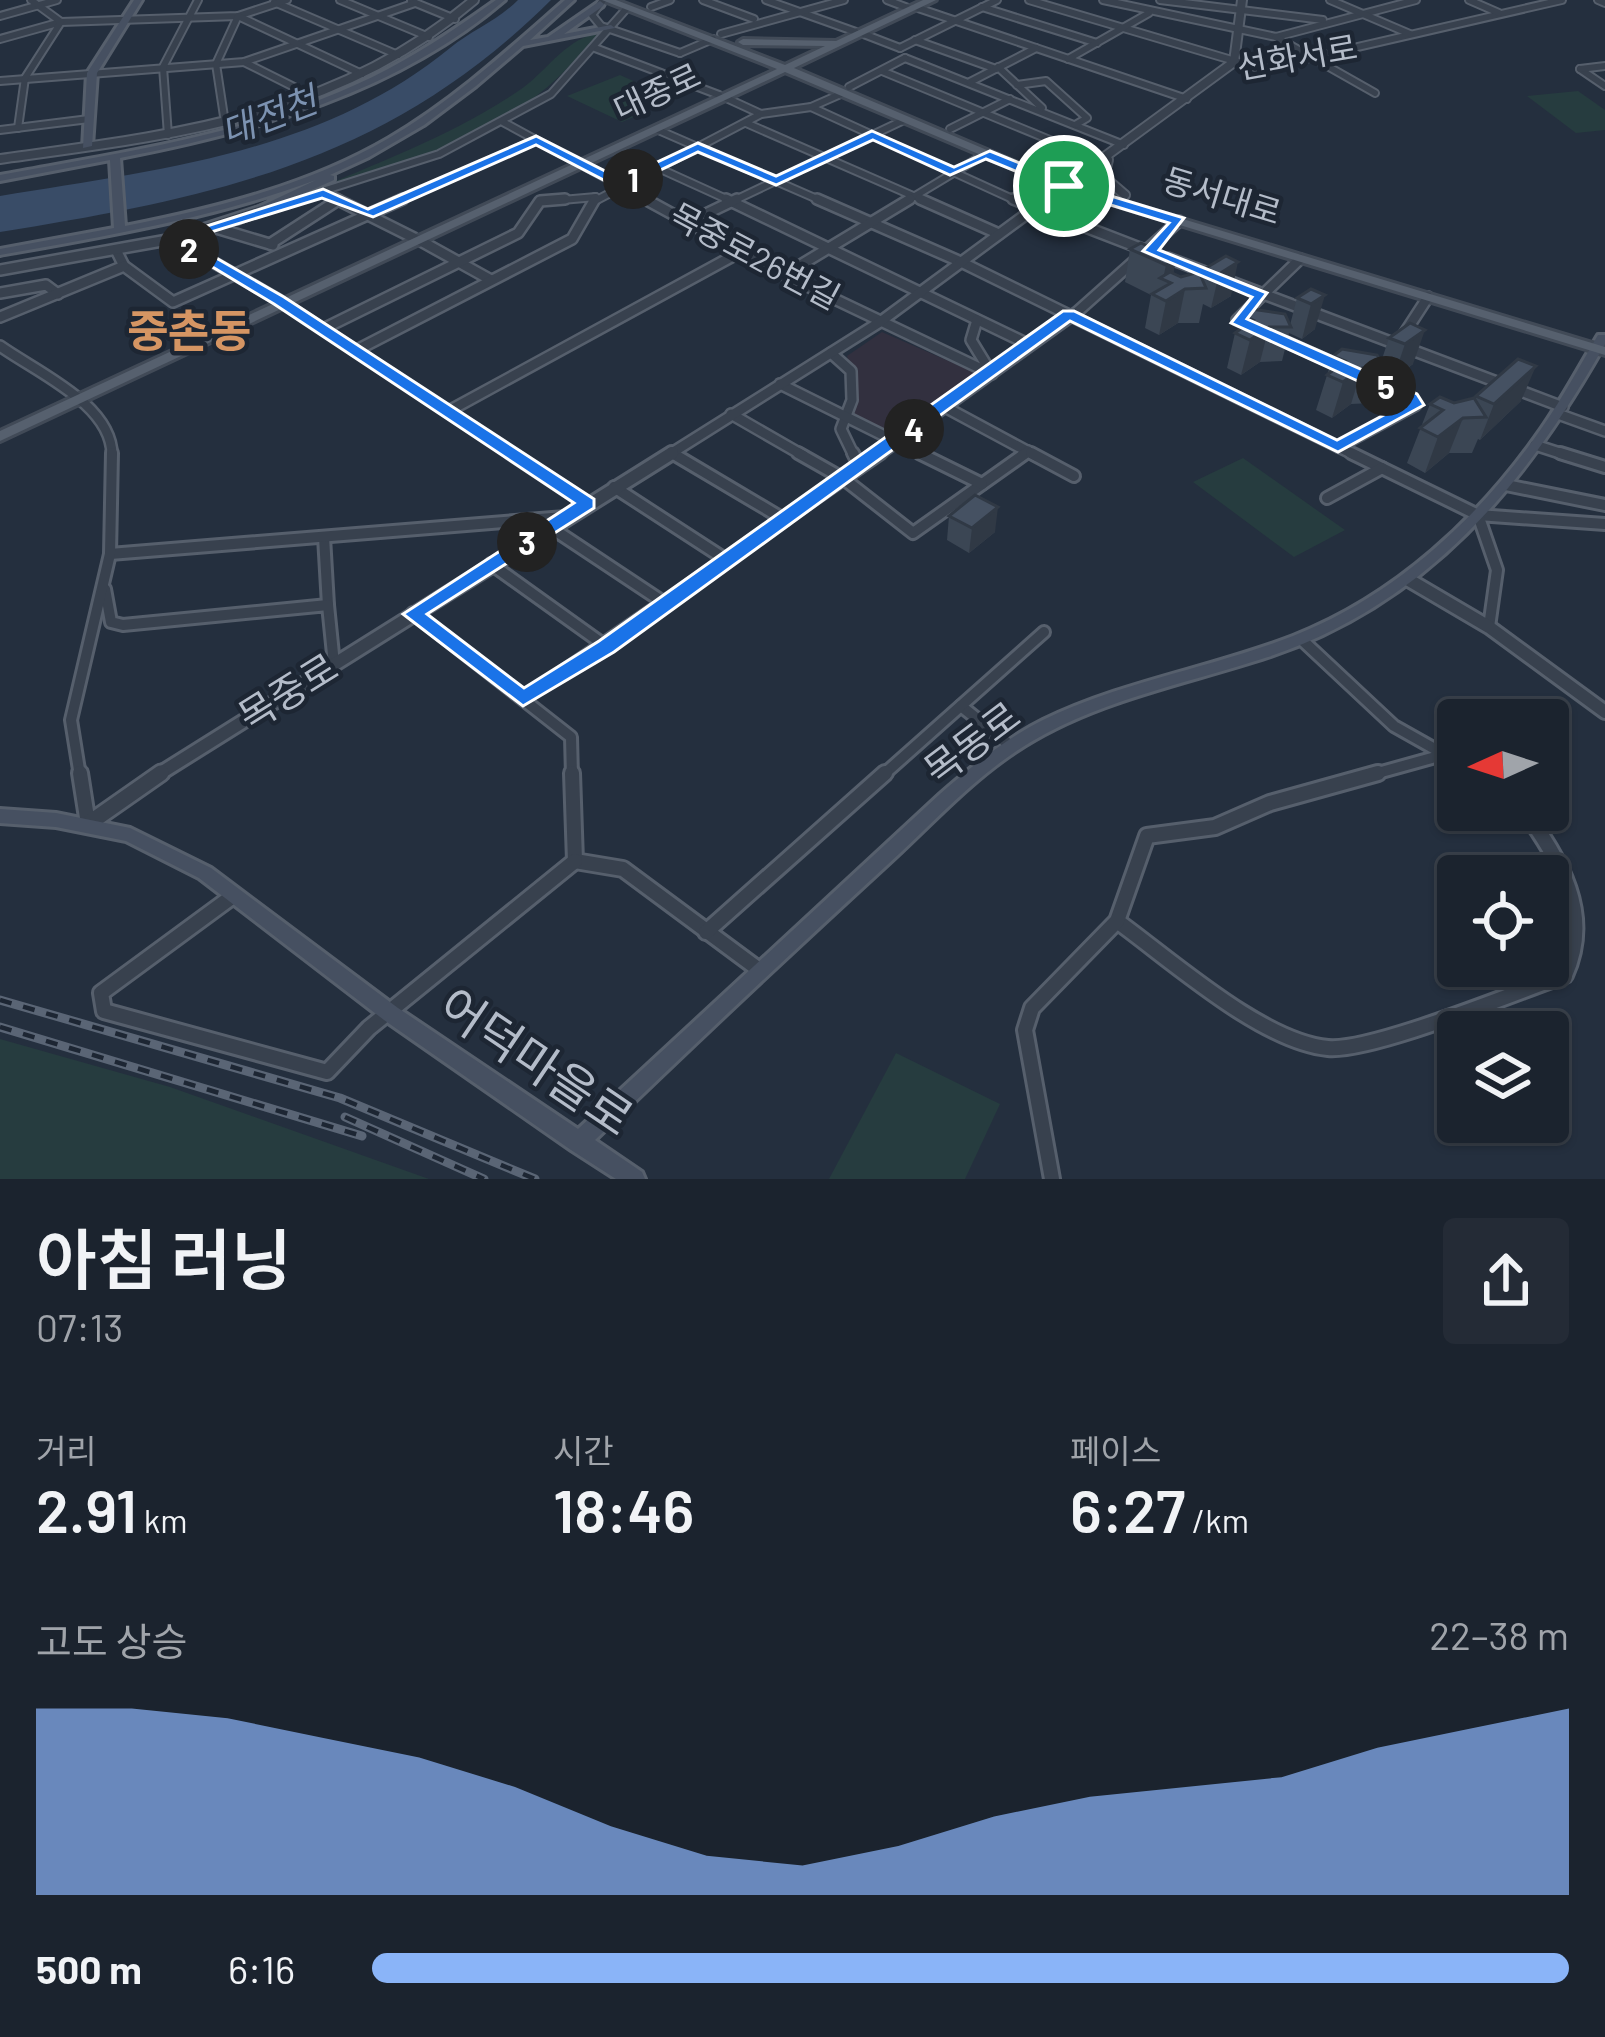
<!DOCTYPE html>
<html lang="ko">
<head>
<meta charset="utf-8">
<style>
	:root { --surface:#1b232e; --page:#242b36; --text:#f1f3f6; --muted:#a0a4aa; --line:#39404a; --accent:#8ab4f8 }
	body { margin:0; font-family:Barlow,"Noto Sans KR",sans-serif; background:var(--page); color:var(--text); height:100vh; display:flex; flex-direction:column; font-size:45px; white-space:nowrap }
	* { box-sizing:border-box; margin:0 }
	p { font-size:39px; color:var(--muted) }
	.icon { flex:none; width:66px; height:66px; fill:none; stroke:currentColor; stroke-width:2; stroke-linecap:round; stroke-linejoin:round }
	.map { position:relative; height:1179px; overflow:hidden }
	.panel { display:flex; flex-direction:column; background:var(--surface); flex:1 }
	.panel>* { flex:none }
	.needle { width:78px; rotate:267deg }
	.tools { position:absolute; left:1437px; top:699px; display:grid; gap:24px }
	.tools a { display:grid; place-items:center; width:132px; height:132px; border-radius:12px; background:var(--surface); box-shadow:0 3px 9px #0004,0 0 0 3px var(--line); font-size:60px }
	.pin { position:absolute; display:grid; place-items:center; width:102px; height:102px; color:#fff; margin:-51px; border:6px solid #fff; border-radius:50%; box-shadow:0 3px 12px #0007 }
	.km { position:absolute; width:60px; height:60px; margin:-30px; border-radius:50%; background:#222; color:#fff; font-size:33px; line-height:60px; text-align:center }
	.round { display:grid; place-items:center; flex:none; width:126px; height:126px; border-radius:12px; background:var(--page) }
	.summary { display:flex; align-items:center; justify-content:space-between; height:204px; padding:0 36px }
	h1 { font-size:66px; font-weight:600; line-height:90px }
	.stats { display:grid; grid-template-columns:repeat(3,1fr); gap:18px; height:204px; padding:12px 36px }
	.stats div { display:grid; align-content:center }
	.stats b { font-size:60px; font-weight:600 }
	.stats small { font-size:33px; font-weight:400 }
	.stats p { font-size:33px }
	.chart { height:336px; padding:24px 36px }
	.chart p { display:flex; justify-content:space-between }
	.chart svg { width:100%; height:216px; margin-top:12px; fill:var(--accent); opacity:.7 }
	ul { padding:0 36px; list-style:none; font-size:39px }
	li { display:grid; grid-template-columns:192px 144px 1fr; align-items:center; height:90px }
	li i { height:30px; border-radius:15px; background:var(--accent) }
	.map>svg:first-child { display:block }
	.medical { fill:#32303f }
	.green { fill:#263c3f }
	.water { fill:#394c67 }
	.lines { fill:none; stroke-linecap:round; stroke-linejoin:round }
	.minor-far3-casing { stroke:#565f6c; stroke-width:10 }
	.minor-far2-casing { stroke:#565f6c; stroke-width:14 }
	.minor-far1-casing { stroke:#565f6c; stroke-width:16 }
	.minor-casing { stroke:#565f6c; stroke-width:20 }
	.tertiary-far3-casing { stroke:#565f6c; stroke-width:12 }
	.tertiary-far2-casing { stroke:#565f6c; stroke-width:14 }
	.tertiary-far1-casing { stroke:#565f6c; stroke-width:18 }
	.tertiary-casing { stroke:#565f6c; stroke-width:21 }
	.secondary-casing { stroke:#565f6c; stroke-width:6 }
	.primary-casing { stroke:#414a57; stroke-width:6 }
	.minor-far3 { stroke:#38414e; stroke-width:6 }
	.minor-far2 { stroke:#38414e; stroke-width:9 }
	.minor-far1 { stroke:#38414e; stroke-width:10 }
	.minor { stroke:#38414e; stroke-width:14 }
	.tertiary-far3 { stroke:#38414e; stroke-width:8 }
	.tertiary-far2 { stroke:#38414e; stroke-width:9 }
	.tertiary-far1 { stroke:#38414e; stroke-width:12 }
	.tertiary { stroke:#38414e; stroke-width:15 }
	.secondary { fill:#465061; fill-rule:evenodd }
	.primary { fill:#56606e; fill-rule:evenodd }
	.rail-casing { stroke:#5a6575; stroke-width:9 }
	.rail { stroke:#1d2633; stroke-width:4.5; stroke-dasharray:12; stroke-linecap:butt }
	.wall { fill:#3b4654 }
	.shaded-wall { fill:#303945 }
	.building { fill:#455162; stroke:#303945; stroke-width:3 }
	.route { fill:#1a73e8; stroke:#fff; stroke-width:3; fill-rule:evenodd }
	.labels { text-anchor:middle; stroke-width:9; stroke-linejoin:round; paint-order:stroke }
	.far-street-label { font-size:33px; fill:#b4bcc9; stroke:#1d2633 }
	.far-water-label { font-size:36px; font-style:italic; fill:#7c92b1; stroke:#1d2633 }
	.street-label { font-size:39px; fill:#b4bcc9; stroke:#1d2633 }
	.quarter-label { font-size:45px; font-weight:bold; fill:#d59563; stroke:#1d2633 }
	.near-street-label { font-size:48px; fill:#b4bcc9; stroke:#1d2633 }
</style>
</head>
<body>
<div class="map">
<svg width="1605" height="1179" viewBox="0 0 1605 1179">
	<rect width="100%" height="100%" fill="#242f3e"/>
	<!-- medical -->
	<path class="medical" d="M882 332 983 376 897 436 853 414 858 396 847 356Z"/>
	<!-- green -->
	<g class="green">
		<path d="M599 34C580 54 562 76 540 93 475 147 383 169 304 195 378 162 458 134 524 87 548 69 569 36 599 34Z"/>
		<path d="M620 75 671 98V101L622 122 567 96Z"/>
		<path d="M1578 91 1605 110V130L1576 133 1527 96Z"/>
		<path d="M1243 458 1345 530 1294 557 1193 482Z"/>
		<path d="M0 1039 170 1087 429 1179H0Z"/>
		<path d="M896 1053 1000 1104 965 1179H829Z"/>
	</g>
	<!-- water -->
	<path class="water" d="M518 0H551C389 161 217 197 0 232V196C158 170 322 153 450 48 472 30 497 21 518 0Z"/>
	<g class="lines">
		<defs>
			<g id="minor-far3">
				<path d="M340 0 429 37"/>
				<path d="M603 0 592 15 601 26 680 53"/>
				<path d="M703 0 754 19"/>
				<path d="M766 0 856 32"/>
				<path d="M887 0 908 8"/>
				<path d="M1029 0 1262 69 1562 0"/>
				<path d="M1103 0 1276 37 1416 0"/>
				<path d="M1160 0 1323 20"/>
				<path d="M1330 0 1410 34"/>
				<path d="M1469 0 1499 13"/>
				<path d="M1598 0 1605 3"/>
				<path d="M411 1 455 19"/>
				<path d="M274 2 398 55"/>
				<path d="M651 7 670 0"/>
				<path d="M915 7 1187 99"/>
				<path d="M982 7 1097 43"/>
				<path d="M0 16 57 0"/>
				<path d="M861 33 900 48"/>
				<path d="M721 34 844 0"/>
				<path d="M1276 37 1375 93"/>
				<path d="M0 39 61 22 238 16 287 0"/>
				<path d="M915 40 996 69"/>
				<path d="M595 48 719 95"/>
				<path d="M900 48 997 0"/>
				<path d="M680 53 713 39"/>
				<path d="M905 58 1124 145"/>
				<path d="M1068 59 1149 13"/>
				<path d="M244 62 310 95"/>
				<path d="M998 67 1042 108"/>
				<path d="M1580 69 1605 86"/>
				<path d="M1580 69 1605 66"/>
				<path d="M882 71 1101 161"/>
				<path d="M0 81 244 62 415 3"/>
				<path d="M970 82 1036 48"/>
				<path d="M1017 85 1046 81 1087 118 1075 125"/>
				<path d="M849 87 905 58"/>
				<path d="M724 97 761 114"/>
				<path d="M811 107 1019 202"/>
				<path d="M503 122 650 202"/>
				<path d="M225 123 216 64 238 16 362 74"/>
				<path d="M746 123 927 202"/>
				<path d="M18 128 25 78 61 22 31 0"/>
				<path d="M656 129 824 202"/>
				<path d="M950 129 1010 99"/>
				<path d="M0 130 89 119"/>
				<path d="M168 135 163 67 198 0"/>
				<path d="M656 167 733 202"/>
				<path d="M323 193 342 202"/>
				<path d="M288 202 439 154 551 94 627 8"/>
				<path d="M397 202 536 140"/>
				<path d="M539 202 596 197"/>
				<path d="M593 202 761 114 811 107 843 93"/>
				<path d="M731 202 904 120"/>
				<path d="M905 202 985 154"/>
			</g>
			<g id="minor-far2">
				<path d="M336 199 414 238"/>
				<path d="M645 199 784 275 992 374"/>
				<path d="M726 199 1030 345"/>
				<path d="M817 199 961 262 1357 456"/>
				<path d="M920 199 999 234"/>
				<path d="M1013 199 1145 250"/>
				<path d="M689 222 737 199"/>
				<path d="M216 228 273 245"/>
				<path d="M173 239 279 300 514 456"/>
				<path d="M419 240 491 280"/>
				<path d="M270 244 338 200"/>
				<path d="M116 250 124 266 173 302 403 199"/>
				<path d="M1168 258 1563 407"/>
				<path d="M0 270 173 239 297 199"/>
				<path d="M784 275 910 199"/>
				<path d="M0 293 46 285 58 294"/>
				<path d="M0 317 124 266"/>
				<path d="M977 320 971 340 990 371"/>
				<path d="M1252 327 1237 320 1300 259"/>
				<path d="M323 329 518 233 540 201 565 199"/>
				<path d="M1404 334 1428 297"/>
				<path d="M1275 337 1340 366"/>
				<path d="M0 346C38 373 113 405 112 456"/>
				<path d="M355 351 572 239 595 199"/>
				<path d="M831 353 851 371 852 400 841 429 854 456"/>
				<path d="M780 384 925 456"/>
				<path d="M945 407 1036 456"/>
				<path d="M447 412 742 251"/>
				<path d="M731 414 804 456"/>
				<path d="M1558 414 1605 431"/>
				<path d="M1535 445 1569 456"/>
				<path d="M1338 447 1416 405 1368 378"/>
				<path d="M671 452 677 456"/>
				<path d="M877 456 1077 312 1179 221"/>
				<path d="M1021 456 1028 451"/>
			</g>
			<g id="minor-far1">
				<path d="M510 453 587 504"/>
				<path d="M672 453 785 520"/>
				<path d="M798 453 844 479 913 533 1026 453"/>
				<path d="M853 453 860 467"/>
				<path d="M919 453 982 484"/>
				<path d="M1031 453 1074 476"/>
				<path d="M1351 453 1478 515 1605 524"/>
				<path d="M1560 453 1605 467"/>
				<path d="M1506 485 1605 505"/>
				<path d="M614 487 728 561"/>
				<path d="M1327 498 1382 468"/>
				<path d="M1478 515 1497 570 1489 627"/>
				<path d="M550 527 666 604"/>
				<path d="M324 537 328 605"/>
				<path d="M110 554 565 517"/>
				<path d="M491 564 607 647"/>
				<path d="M105 589 111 622 123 625 328 605 334 664"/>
				<path d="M413 613 571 737 572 776"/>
				<path d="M1301 639 1394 726 1458 762"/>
				<path d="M523 699 881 453"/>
				<path d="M961 706 1011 746"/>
				<path d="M80 776 71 720 110 554 112 453"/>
				<path d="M882 776 1044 632"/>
				<path d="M1367 776 1439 756"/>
			</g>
			<g id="minor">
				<path d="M80 773 88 824"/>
				<path d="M572 773 575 861 623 869 758 969"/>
				<path d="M233 896 101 993 104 1011 327 1072 369 1028 575 861"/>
				<path d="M1117 921C1171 960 1262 1042 1328 1048 1372 1052 1516 992 1565 975 1593 914 1560 860 1524 810"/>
				<path d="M706 932 885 773"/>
				<path d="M1052 1179 1025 1030 1032 1008 1117 921 1147 836 1215 827 1270 803 1378 773"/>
			</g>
			<g id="tertiary-far3">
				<path d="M0 159C173 135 336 118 474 0"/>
				<path d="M1108 160 1104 177 1125 195"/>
				<path d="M1043 202 1234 62 1242 0"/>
			</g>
			<path id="tertiary-far2" d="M667 456 880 322 1047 199"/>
			<g id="tertiary-far1">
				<path d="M1409 580 1489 627 1605 712"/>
				<path d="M156 776 672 453"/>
			</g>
			<path id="tertiary" d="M88 824 161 773"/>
			<g id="secondary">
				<path d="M134 0H142L97 73 92 146 83 148 87 73Z"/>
				<path d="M496 0H505C398 92 256 132 120 158L125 226C216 208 309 185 389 138 454 100 509 49 565 0H574L530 40 548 37 600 1 604 4 603 6 564 34 611 25 615 28 523 46 476 86 424 125 369 157 330 175 334 176V180L238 223 229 221 316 180C214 218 107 236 0 255V249L114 228 110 160 0 181V175C130 151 269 132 388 69 426 49 461 25 496 0Z"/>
				<path d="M1598 335H1605V344C1525 486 1428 603 1268 657 1183 685 1091 701 1015 752 967 784 928 828 886 866 788 956 691 1047 595 1140L642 1172 645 1179H616L571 1150 384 1020 199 878 126 841 56 827 0 823V809L56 813 130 828 211 868 398 1008 578 1129 940 794C972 766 1005 739 1043 720 1123 681 1211 668 1293 636 1395 596 1479 518 1541 429 1562 399 1579 367 1598 335Z"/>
			</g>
			<path id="primary" d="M602 0H616L785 65 825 46 743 45 738 42 743 39 836 41 923 0H936L794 68 1067 184 1605 347V355L1059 188 785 72 0 441V431L777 69Z"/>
		</defs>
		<!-- minor-far3 casing -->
		<use href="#minor-far3" class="minor-far3-casing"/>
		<!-- minor-far2 casing -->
		<use href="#minor-far2" class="minor-far2-casing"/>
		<!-- minor-far1 casing -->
		<use href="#minor-far1" class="minor-far1-casing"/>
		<!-- minor casing -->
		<use href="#minor" class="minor-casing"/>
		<!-- tertiary-far3 casing -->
		<use href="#tertiary-far3" class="tertiary-far3-casing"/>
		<!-- tertiary-far2 casing -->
		<use href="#tertiary-far2" class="tertiary-far2-casing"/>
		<!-- tertiary-far1 casing -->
		<use href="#tertiary-far1" class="tertiary-far1-casing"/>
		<!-- tertiary casing -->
		<use href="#tertiary" class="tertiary-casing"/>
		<!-- secondary casing -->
		<use href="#secondary" class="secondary-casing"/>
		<!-- primary casing -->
		<use href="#primary" class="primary-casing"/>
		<!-- minor-far3 -->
		<use href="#minor-far3" class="minor-far3"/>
		<!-- minor-far2 -->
		<use href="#minor-far2" class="minor-far2"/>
		<!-- minor-far1 -->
		<use href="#minor-far1" class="minor-far1"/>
		<!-- minor -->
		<use href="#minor" class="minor"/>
		<!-- tertiary-far3 -->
		<use href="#tertiary-far3" class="tertiary-far3"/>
		<!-- tertiary-far2 -->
		<use href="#tertiary-far2" class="tertiary-far2"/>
		<!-- tertiary-far1 -->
		<use href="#tertiary-far1" class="tertiary-far1"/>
		<!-- tertiary -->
		<use href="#tertiary" class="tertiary"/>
		<!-- secondary -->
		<use href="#secondary" class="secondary"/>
		<!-- primary -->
		<use href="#primary" class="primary"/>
		<defs>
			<g id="rail">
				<path d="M0 1000 340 1098 535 1179"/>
				<path d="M0 1027 362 1136"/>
				<path d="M345 1117 484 1179"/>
			</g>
		</defs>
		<!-- rail casing -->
		<use href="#rail" class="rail-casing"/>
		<!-- rail -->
		<use href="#rail" class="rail"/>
	</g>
	<!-- wall -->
	<g class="wall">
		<path d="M1130 249 1176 259 1173 274 1181 277 1203 281 1206 268 1226 256 1231 296 1211 308 1203 304 1199 323H1178L1159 335 1145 328 1151 295 1125 282Z"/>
		<path d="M1311 289 1315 329 1302 339 1289 333 1282 361 1260 362 1241 375 1227 368 1235 333 1239 330 1242 315 1290 325 1297 298Z"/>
		<path d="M1410 323 1413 364 1393 379 1383 375 1373 403 1351 404 1332 418 1316 410 1333 356 1381 362 1389 338Z"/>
		<path d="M1476 396 1521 401 1480 440 1478 439 1472 453H1449L1425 473 1407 463 1430 404 1454 403 1475 399Z"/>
		<path d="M949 516 995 532 969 553 947 540Z"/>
	</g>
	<!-- shaded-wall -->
	<g class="shaded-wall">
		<path d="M1176 259 1170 293 1171 283 1163 279 1166 265Z"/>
		<path d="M1238 262 1231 296 1211 308 1219 274Z"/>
		<path d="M1185 289 1178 323 1159 335 1166 301Z"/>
		<path d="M1325 295 1315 329 1302 339 1311 304Z"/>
		<path d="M1269 327 1260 362 1241 375 1250 340Z"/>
		<path d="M1425 330 1413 364 1393 379 1405 344Z"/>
		<path d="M1536 366 1521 401 1480 440 1494 404Z"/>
		<path d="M1362 368 1351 404 1332 418 1343 382Z"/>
		<path d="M1463 418 1449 453 1425 473 1438 437Z"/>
		<path d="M998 507 995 532 969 553 972 528Z"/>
	</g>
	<!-- building -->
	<g class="building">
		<path d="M1141 243 1176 259 1166 265 1130 249Z"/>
		<path d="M1226 256 1238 262 1219 274 1206 268Z"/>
		<path d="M1170 272 1181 277 1199 272 1206 288 1185 289 1166 301 1152 294 1171 283 1160 278Z"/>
		<path d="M1311 289 1325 295 1311 304 1297 298Z"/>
		<path d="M1251 309 1285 314 1291 327H1269L1250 340 1235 333 1253 320 1242 315Z"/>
		<path d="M1410 323 1425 330 1405 344 1389 338Z"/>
		<path d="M1342 349 1377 355 1385 368H1362L1343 382 1327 375 1345 361 1333 356Z"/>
		<path d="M1518 359 1536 366 1494 404 1476 396Z"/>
		<path d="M1440 397 1454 403 1474 398 1486 417 1463 418 1438 437 1420 428 1443 410 1430 404Z"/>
		<path d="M975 495 998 507 972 528 949 516Z"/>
	</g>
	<!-- route -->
	<path class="route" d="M872 131 954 167 990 151 1068 183 1184 218 1159 250 1267 293 1247 319 1417 394 1424 405 1338 452 1070 321 614 652 523 706 403 614 574 503 274 304 166 239 323 189 368 209 536 136 621 179 698 143 776 176ZM873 140 950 175 986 159 1059 189 1169 223 1143 251 1252 297 1231 323 1406 403 1337 440 1074 311H1063L599 641 524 688 427 614 594 508V499L284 297 185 240 322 198 373 217 536 145 621 189 698 152 776 185Z"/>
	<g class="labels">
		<!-- far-street labels -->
		<g class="far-street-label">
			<text transform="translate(1297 57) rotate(-10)" y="12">선화서로</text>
			<text transform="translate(657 92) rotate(-25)" y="12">대종로</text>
			<text transform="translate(1222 196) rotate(17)" y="12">동서대로</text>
			<text transform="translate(755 256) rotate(28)" y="12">목중로26번길</text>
		</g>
		<!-- far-water labels -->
		<g class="far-water-label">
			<text transform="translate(269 116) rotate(-21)" y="13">대전천</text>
		</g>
		<!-- street labels -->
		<g class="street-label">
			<text transform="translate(288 692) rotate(-32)" y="14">목중로</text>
			<text transform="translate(972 743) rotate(-37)" y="14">목동로</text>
		</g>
		<!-- quarter labels -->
		<g class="quarter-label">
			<text x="189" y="347">중촌동</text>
		</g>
		<!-- near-street labels -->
		<g class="near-street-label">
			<text transform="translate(536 1062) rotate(34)" y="17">어덕마을로</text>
		</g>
	</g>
</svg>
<div class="tools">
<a><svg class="needle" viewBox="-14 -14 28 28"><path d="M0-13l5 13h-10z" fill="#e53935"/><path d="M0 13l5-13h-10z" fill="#a0a4aa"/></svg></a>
<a><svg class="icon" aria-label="locate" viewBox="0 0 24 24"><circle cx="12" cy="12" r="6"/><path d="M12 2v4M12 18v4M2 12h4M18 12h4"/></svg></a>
<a><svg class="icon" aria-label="layers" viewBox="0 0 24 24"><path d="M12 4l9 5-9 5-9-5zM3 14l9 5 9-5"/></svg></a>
</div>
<div class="pin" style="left:1064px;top:186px;background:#1e9e55"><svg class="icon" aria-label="arrive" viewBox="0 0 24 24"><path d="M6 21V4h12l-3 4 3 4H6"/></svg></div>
<b class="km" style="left:633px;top:179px">1</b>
<b class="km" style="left:189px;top:249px">2</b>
<b class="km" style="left:527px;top:542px">3</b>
<b class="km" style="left:914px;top:429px">4</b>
<b class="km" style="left:1386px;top:386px">5</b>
</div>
<section class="panel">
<div class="summary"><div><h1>아침 러닝</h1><p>07:13</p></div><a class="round"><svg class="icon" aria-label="share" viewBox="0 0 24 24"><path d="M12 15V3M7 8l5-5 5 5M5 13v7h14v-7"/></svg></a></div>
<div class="stats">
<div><p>거리</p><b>2.91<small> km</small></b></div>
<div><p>시간</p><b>18:46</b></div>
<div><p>페이스</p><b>6:27<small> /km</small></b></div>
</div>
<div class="chart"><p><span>고도 상승</span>22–38 m</p>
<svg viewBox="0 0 160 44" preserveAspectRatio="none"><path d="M0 44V6L10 6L20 8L30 12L40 16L50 22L60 30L70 36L80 38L90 34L100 28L110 24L120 22L130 20L140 14L150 10L160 6V44z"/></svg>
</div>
<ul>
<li><b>500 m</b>6:16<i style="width:100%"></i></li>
</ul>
</section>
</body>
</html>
